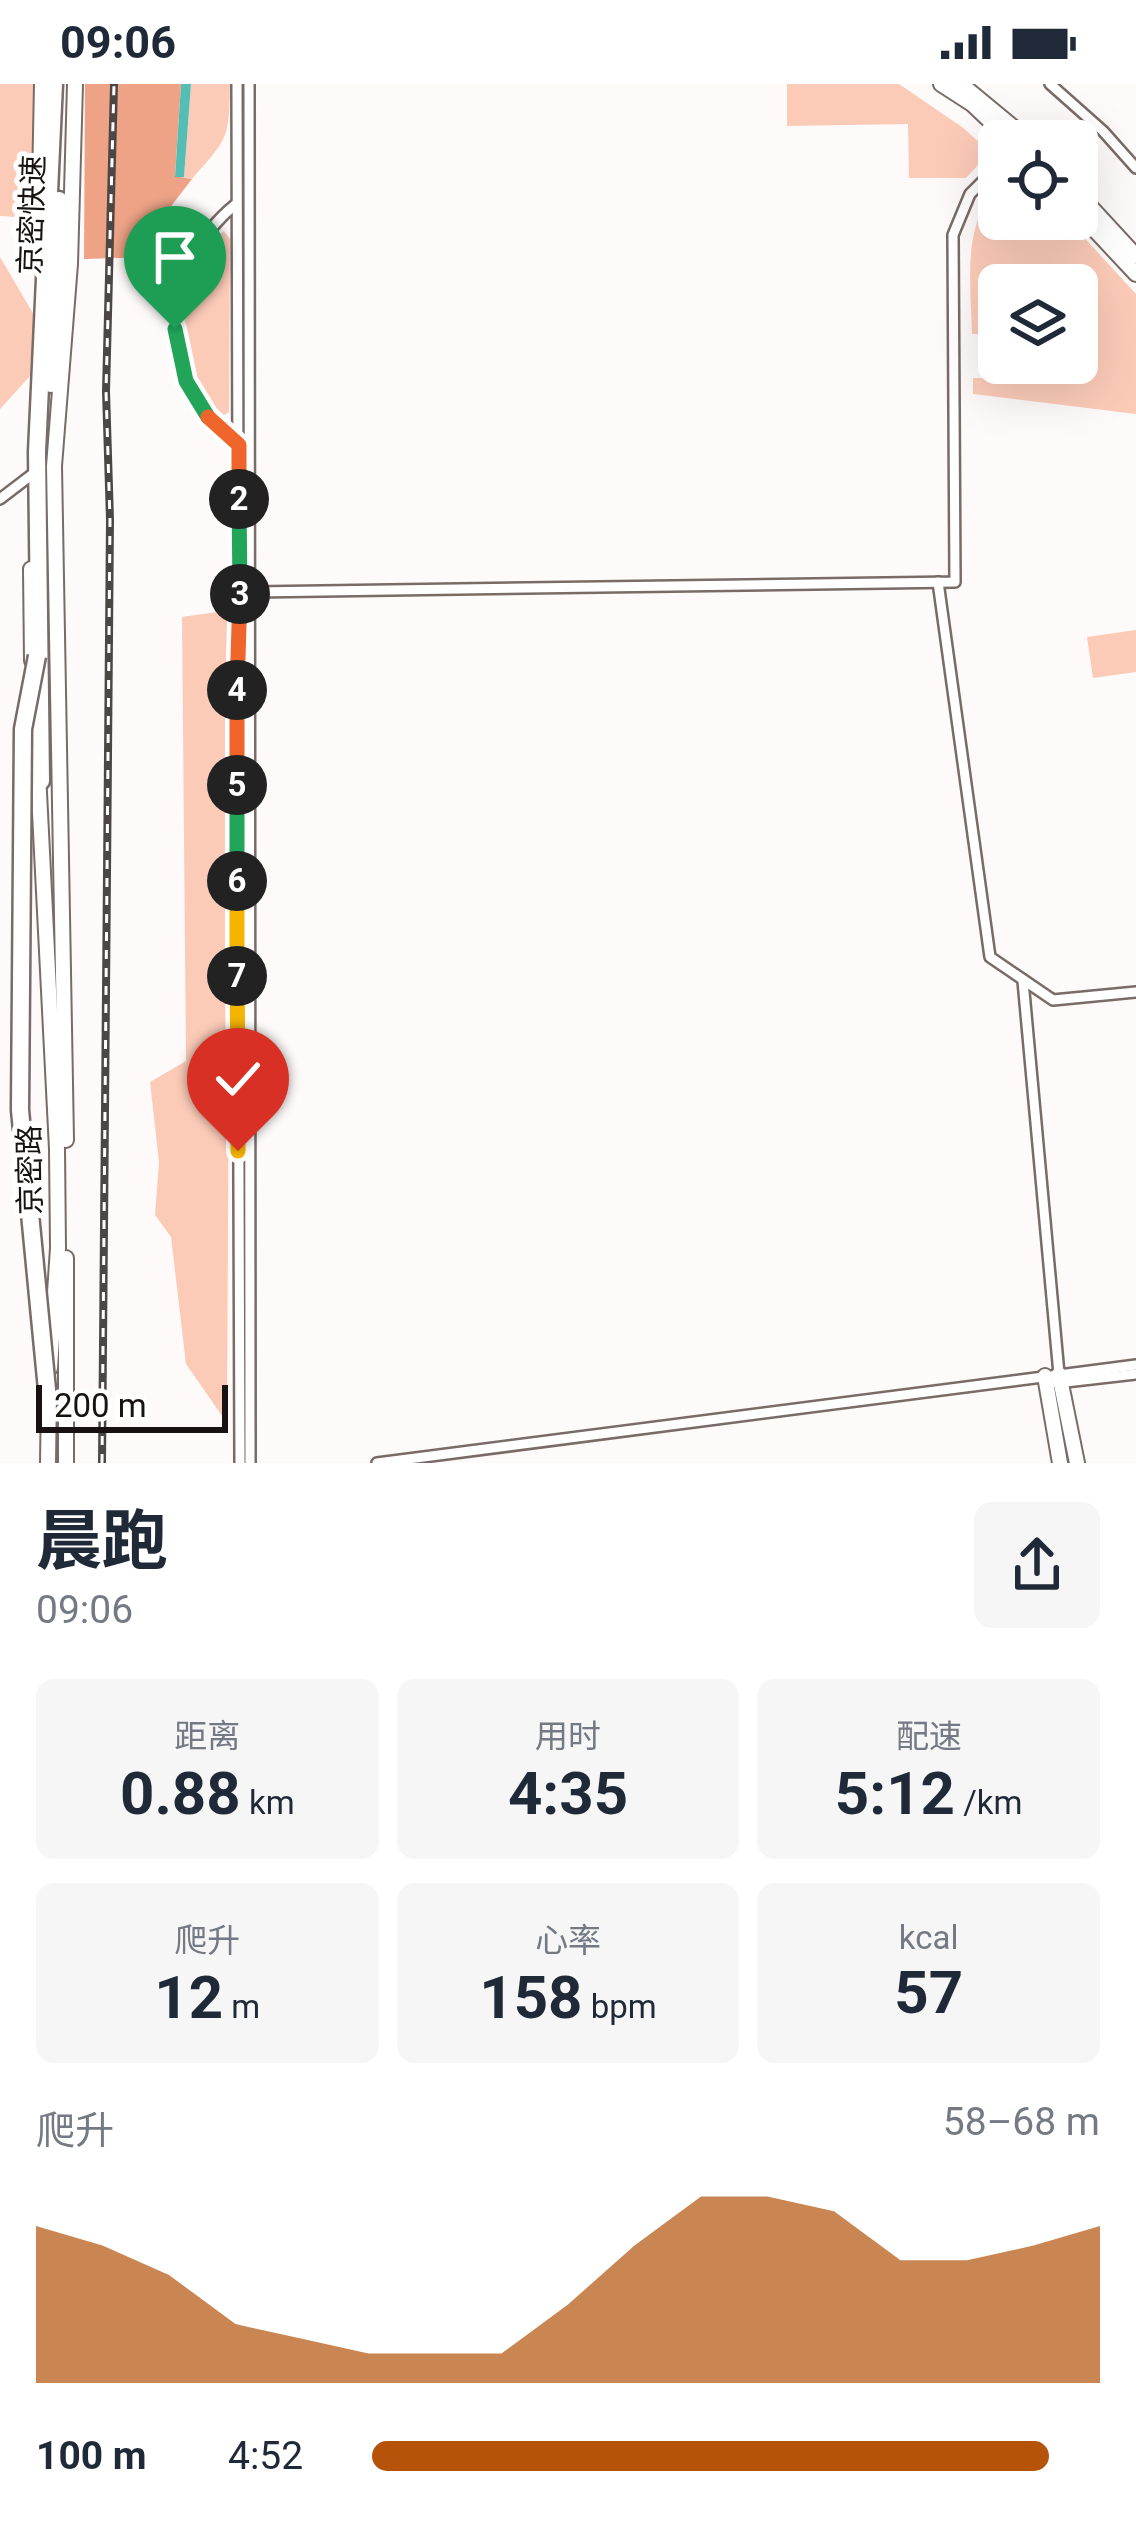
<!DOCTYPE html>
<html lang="zh">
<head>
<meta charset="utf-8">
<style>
	:root { --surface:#fff; --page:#f6f6f7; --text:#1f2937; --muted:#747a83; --accent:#b45309 }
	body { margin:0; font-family:Roboto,"Noto Sans SC",sans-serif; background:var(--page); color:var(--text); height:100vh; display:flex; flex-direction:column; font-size:45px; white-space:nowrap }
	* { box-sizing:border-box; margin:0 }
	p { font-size:39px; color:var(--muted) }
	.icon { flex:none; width:66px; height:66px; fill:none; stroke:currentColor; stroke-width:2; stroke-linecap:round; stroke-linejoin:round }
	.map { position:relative; height:1379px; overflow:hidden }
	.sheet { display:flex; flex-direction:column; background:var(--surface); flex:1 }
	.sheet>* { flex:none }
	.buttons { position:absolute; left:978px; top:36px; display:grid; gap:24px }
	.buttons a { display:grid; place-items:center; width:120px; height:120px; border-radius:18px; background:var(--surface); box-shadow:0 12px 48px #0002; font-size:60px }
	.scale { position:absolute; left:36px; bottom:30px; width:192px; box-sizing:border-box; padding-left:12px; border:6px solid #181210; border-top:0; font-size:33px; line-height:42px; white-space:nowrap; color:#181210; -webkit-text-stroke:9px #fff; paint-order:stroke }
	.pin { position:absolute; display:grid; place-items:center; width:102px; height:102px; color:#fff; margin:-123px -51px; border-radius:50% 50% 50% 0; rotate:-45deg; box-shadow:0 0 12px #0007 }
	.pin .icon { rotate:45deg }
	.km { position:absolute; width:60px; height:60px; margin:-30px; border-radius:50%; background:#222; color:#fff; font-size:33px; line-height:60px; text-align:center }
	.round { display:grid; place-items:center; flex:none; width:126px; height:126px; border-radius:18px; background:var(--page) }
	.overview { display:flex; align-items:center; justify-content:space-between; height:204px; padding:0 36px }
	h1 { font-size:66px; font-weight:700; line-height:90px }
	.stats { display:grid; grid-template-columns:repeat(3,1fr); gap:18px; height:204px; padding:12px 36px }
	.stats div { display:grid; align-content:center; border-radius:18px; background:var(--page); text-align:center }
	.stats b { font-size:60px; font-weight:700 }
	.stats small { font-size:33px; font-weight:400 }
	.stats p { font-size:33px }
	.chart { height:336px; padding:24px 36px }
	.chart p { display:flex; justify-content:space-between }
	.chart svg { width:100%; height:216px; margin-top:12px; fill:var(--accent); opacity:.7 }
	ul { padding:0 36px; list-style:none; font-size:39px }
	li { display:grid; grid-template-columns:192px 144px 1fr; align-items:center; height:90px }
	li i { height:30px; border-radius:15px; background:var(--accent) }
	.status { display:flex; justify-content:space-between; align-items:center; height:84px; padding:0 60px; background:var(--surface); direction:ltr }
	.status svg { height:33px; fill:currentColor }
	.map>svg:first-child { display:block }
	.green { fill:#fccbb8 }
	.forest { fill:#eea387 }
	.water { fill:#55bdb4 }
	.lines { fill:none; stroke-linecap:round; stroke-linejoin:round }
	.minor-casing { stroke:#796b66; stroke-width:14 }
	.major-casing { stroke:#796b66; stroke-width:18 }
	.highway-casing { stroke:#796b66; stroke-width:21 }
	.minor { stroke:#fff; stroke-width:9 }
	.major { stroke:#fff; stroke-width:14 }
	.highway { stroke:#fff; stroke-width:16 }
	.rail-casing { stroke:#4c4745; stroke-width:8 }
	.rail { stroke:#fff; stroke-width:3; stroke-dasharray:9; stroke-linecap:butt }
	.highway-bridge-casing { stroke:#796b66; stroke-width:21; stroke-linecap:butt }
	.highway-bridge { stroke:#fff; stroke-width:16 }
	.split-1-casing { stroke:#fff; stroke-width:24 }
	.split-2-casing { stroke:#fff; stroke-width:24 }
	.split-3-casing { stroke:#fff; stroke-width:24 }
	.split-4-casing { stroke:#fff; stroke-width:24 }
	.split-5-casing { stroke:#fff; stroke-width:24 }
	.split-6-casing { stroke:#fff; stroke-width:24 }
	.split-7-casing { stroke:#fff; stroke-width:24 }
	.split-8-casing { stroke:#fff; stroke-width:24 }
	.split-9-casing { stroke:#fff; stroke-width:24 }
	.split-1 { stroke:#22a559; stroke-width:15 }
	.split-2 { stroke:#f0652b; stroke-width:15 }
	.split-3 { stroke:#22a559; stroke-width:15 }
	.split-4 { stroke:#f0652b; stroke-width:15 }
	.split-5 { stroke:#f0652b; stroke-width:15 }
	.split-6 { stroke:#22a559; stroke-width:15 }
	.split-7 { stroke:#f5b400; stroke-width:15 }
	.split-8 { stroke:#f5b400; stroke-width:15 }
	.split-9 { stroke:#f5b400; stroke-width:15 }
	.labels { text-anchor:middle; stroke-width:10; stroke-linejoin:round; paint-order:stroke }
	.street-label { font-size:30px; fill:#181210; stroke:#fff }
</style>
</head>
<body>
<div class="status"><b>09:06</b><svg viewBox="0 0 49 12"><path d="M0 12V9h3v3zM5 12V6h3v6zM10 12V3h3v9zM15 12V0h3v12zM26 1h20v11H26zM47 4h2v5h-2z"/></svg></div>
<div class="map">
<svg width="1136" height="1379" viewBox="0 0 1136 1379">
	<rect width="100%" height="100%" fill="#fdfaf9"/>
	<!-- green -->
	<g class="green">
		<path d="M0 0H38L32 134 0 132Z"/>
		<path d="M191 0H230C229 56 228 54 192 95L184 93Z"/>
		<path d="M787 0H899L962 43 990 68 966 94H909L908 40 787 42Z"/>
		<path d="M999 100V135H1067L1136 210V330L973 310V294L1080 295 1065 279H1077V201H999V250H972C971 199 961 141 999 100Z"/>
		<path d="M224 147 230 155 229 328 219 334C174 289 172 187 224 147Z"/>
		<path d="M0 173 44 248 43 278 0 325Z"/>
		<path d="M231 526 227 1339 186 1280 171 1153 155 1131 159 1078 150 998 186 977 182 533Z"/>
		<path d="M1136 546V588L1093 594 1087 553Z"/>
	</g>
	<!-- forest -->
	<path class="forest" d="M85 0H181L175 92 192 95 172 121 152 173 84 175Z"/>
	<!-- water -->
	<path class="water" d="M181 0H191L184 93H175Z"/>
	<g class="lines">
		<defs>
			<g id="minor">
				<path d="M237 0 238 408 242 484 237 541 240 1379"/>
				<path d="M249 0 250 1379"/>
				<path d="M1050 0 1103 47 1136 84"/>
				<path d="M236 120C157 184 153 299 239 361"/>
				<path d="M0 415 34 389"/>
				<path d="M938 498 990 873 1053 916 1136 908"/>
				<path d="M249 508 955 498 953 151 970 110 999 81"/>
				<path d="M1023 897 1059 1290"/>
				<path d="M1057 1299 1136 1290"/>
				<path d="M377 1379 1136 1281"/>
			</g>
			<g id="major">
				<path d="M941 0 972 20 1011 57"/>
				<path d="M961 0 1030 57"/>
				<path d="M1077 108 1136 172"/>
				<path d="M1077 127 1136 190"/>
				<path d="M39 151 42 0"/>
				<path d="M31 485 32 577"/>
				<path d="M38 689 57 1065 58 1164 50 1284"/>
				<path d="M66 1056 54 382 70 180 75 0"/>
				<path d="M66 1174V1379"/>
				<path d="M1059 1290 1077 1379"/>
				<path d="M1045 1292 1060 1379"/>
				<path d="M48 1379 49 1306"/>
			</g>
			<g id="highway">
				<path d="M51 300 59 116"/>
				<path d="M41 697 37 368 54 0"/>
			</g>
		</defs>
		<!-- minor casing -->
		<use href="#minor" class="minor-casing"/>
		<!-- major casing -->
		<use href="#major" class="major-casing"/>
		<!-- highway casing -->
		<use href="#highway" class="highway-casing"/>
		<!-- minor -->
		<use href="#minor" class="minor"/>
		<!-- major -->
		<use href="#major" class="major"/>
		<!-- highway -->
		<use href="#highway" class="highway"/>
		<defs>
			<path id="rail" d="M102 1379 110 436 106 307 114 0"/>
		</defs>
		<!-- rail casing -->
		<use href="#rail" class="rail-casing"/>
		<!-- rail -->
		<use href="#rail" class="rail"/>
		<defs>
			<path id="highway-bridge" d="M37 572 23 645 20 1026 48 1316"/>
		</defs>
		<!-- highway-bridge casing -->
		<use href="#highway-bridge" class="highway-bridge-casing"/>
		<!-- highway-bridge -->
		<use href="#highway-bridge" class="highway-bridge"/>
	</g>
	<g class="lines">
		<defs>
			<path id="split-1" d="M175 245 186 297 208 333"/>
			<path id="split-2" d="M208 333 239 361V415"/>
			<path id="split-3" d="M239 415 240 510"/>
			<path id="split-4" d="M237 606 240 510"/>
			<path id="split-5" d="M237 606V701"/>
			<path id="split-6" d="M237 701V797"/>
			<path id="split-7" d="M237 797V892"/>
			<path id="split-8" d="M237 892 238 988"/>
			<path id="split-9" d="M238 988V1067"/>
		</defs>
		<!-- split-1 casing -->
		<use href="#split-1" class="split-1-casing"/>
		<!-- split-2 casing -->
		<use href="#split-2" class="split-2-casing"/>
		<!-- split-3 casing -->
		<use href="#split-3" class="split-3-casing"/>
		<!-- split-4 casing -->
		<use href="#split-4" class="split-4-casing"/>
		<!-- split-5 casing -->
		<use href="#split-5" class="split-5-casing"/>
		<!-- split-6 casing -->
		<use href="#split-6" class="split-6-casing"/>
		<!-- split-7 casing -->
		<use href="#split-7" class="split-7-casing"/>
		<!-- split-8 casing -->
		<use href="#split-8" class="split-8-casing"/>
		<!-- split-9 casing -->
		<use href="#split-9" class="split-9-casing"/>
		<!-- split-1 -->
		<use href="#split-1" class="split-1"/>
		<!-- split-2 -->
		<use href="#split-2" class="split-2"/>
		<!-- split-3 -->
		<use href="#split-3" class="split-3"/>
		<!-- split-4 -->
		<use href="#split-4" class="split-4"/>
		<!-- split-5 -->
		<use href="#split-5" class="split-5"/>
		<!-- split-6 -->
		<use href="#split-6" class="split-6"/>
		<!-- split-7 -->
		<use href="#split-7" class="split-7"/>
		<!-- split-8 -->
		<use href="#split-8" class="split-8"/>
		<!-- split-9 -->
		<use href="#split-9" class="split-9"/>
	</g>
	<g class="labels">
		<!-- street labels -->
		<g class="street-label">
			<text transform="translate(32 131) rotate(-88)" y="10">京密快速</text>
			<text transform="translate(30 1086) rotate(-91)" y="10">京密路</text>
		</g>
	</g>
</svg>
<div class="buttons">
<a><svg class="icon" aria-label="locate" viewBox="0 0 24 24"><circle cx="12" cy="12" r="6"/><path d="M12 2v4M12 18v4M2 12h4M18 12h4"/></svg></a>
<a><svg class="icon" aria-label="layers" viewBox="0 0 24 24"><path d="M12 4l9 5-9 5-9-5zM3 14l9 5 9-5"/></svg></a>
</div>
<div class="scale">200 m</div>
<div class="pin" style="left:175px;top:245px;background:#1e9e55"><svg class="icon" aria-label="arrive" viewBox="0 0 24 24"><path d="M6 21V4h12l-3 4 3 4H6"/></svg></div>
<div class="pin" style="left:238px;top:1067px;background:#d93025"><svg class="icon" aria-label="check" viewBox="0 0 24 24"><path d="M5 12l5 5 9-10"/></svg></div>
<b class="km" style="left:239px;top:415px">2</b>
<b class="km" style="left:240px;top:510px">3</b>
<b class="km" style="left:237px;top:606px">4</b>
<b class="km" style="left:237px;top:701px">5</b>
<b class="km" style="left:237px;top:797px">6</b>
<b class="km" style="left:237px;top:892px">7</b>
</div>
<section class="sheet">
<div class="overview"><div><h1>晨跑</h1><p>09:06</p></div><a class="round"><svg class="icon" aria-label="share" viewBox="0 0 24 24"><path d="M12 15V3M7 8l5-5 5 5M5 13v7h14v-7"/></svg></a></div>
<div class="stats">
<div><p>距离</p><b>0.88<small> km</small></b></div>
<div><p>用时</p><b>4:35</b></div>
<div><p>配速</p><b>5:12<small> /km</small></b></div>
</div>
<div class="stats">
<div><p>爬升</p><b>12<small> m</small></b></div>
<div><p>心率</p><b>158<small> bpm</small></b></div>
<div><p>kcal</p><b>57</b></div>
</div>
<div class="chart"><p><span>爬升</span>58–68 m</p>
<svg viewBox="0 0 160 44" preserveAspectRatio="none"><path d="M0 44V12L10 16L20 22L30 32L40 35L50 38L60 38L70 38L80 28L90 16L100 6L110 6L120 9L130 19L140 19L150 16L160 12V44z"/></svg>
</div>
<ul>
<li><b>100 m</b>4:52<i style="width:93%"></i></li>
</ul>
</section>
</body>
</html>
